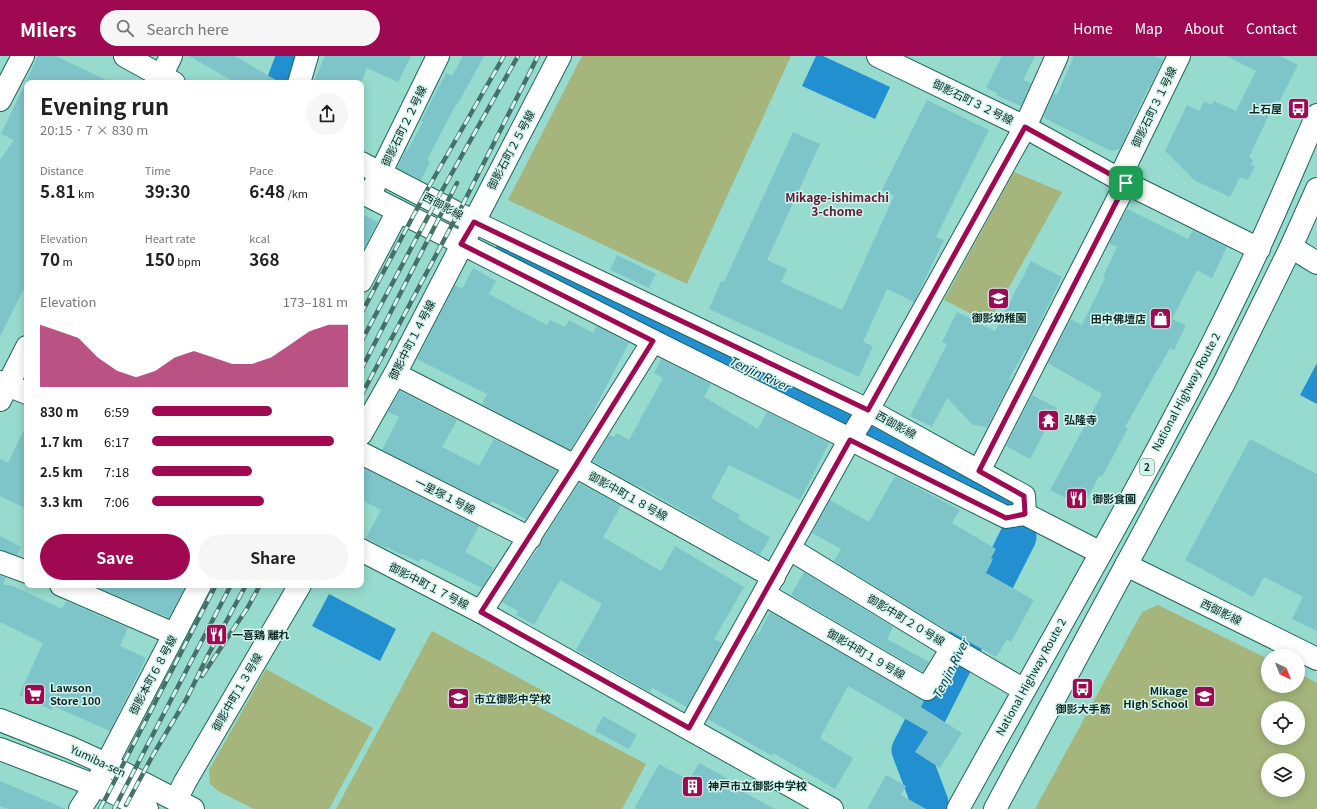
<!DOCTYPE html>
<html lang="en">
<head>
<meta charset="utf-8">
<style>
	:root { --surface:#fff; --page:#f6f6f6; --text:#222; --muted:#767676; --accent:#9f0951 }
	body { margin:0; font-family:Georgia,"Noto Sans JP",serif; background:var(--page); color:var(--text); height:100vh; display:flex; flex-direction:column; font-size:15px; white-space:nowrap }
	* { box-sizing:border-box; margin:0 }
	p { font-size:13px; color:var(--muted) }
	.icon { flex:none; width:22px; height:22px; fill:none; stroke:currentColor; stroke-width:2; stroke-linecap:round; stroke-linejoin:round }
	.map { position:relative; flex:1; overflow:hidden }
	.panel { position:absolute; left:24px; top:24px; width:340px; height:508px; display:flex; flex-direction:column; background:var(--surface); border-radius:8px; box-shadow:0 2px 10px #0003 }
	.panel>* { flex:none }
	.needle { width:26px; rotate:137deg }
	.fabs { position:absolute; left:1261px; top:593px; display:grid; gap:8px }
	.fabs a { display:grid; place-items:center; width:44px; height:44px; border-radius:50%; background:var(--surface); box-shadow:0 2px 10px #0003; font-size:20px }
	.pin { position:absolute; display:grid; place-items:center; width:34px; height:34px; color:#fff; margin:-17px; border-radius:8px; box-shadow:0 2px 6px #0006 }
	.round { display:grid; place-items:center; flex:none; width:42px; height:42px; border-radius:21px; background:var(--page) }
	.overview { display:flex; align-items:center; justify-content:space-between; height:68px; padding:0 16px }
	h1 { font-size:22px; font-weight:700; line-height:30px }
	.stats { display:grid; grid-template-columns:repeat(3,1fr); gap:6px; height:68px; padding:4px 16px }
	.stats div { display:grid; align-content:center }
	.stats b { font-size:17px; font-weight:700 }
	.stats small { font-size:11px; font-weight:400 }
	.stats p { font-size:11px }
	.chart { height:112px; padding:8px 16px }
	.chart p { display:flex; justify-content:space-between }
	.chart svg { width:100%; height:72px; margin-top:4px; fill:var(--accent); opacity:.7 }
	.button { display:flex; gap:8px; margin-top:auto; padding:8px 16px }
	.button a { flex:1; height:46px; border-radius:24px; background:var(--accent); color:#fff; font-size:16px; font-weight:700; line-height:46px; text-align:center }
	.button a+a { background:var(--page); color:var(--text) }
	ul { padding:0 16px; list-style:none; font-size:13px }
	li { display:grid; grid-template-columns:64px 48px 1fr; align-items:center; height:30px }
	li i { height:10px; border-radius:5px; background:var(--accent) }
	header { display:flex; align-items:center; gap:24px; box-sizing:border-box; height:56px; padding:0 20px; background:var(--accent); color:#fff }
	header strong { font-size:19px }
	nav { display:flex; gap:22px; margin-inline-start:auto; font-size:14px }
	.search { width:280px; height:36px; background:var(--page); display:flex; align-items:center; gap:10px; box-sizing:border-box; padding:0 14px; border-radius:22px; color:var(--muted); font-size:15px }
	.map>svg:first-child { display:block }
	.green { fill:#a5b57b; fill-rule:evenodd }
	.water { fill:#218fd0 }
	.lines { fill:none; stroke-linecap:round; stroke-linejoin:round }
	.river { stroke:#218fd0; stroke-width:37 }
	.building { fill:#7ec5ca }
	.minor-casing { stroke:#1e655b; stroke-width:24 }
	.highway-casing { stroke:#1e655b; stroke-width:24 }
	.minor { stroke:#fff; stroke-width:22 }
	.highway { stroke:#fff; stroke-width:22 }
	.rail-casing { stroke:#447169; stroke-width:4.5 }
	.rail { stroke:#d3f4ed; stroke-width:3; stroke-dasharray:9; stroke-linecap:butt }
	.route-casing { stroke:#fff; stroke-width:8 }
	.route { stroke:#9f0951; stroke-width:5 }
	.labels { text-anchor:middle; stroke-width:3; stroke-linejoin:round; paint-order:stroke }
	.shield { fill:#d3f4ed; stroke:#476460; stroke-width:1 }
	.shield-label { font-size:10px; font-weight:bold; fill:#0b2723 }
	.street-label { font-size:11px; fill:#0b2723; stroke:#d3f4ed }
	.poi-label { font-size:11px; font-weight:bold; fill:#0b2723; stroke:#d3f4ed; text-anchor:start }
	.neighbourhood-label { font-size:12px; font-weight:bold; fill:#5e1b34; stroke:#d3f4ed }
	.water-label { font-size:12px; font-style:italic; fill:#03304a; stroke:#d3f4ed }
</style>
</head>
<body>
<header>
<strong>Milers</strong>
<div class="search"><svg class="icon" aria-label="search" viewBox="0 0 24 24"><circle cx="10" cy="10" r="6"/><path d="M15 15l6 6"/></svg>Search here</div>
<nav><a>Home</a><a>Map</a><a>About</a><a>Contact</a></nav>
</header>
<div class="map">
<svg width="1317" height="753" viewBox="0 0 1317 753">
	<rect width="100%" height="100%" fill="#97dbce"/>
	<!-- green -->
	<g class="green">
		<path d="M582 0H791L687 228 508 144Z"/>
		<path d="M1014 116 1062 136 989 267 944 244Z"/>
		<path d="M1158 549 1268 603V630H1298V617L1317 627V753H1035L1142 556ZM1268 652H1298V682H1268ZM1268 704H1298V734H1268Z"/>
		<path d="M432 575 545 636 537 650 646 708 622 753H336Z"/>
		<path d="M266 613 373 672 329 753H254L218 735 210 728 209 714Z"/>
	</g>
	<!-- water -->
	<g class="water">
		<path d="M816 0H823L890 31 875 63 802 30Z"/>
		<path d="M1317 307V348L1300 339Z"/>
		<path d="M329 538 396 573 380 605 312 570Z"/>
	</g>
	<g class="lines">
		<!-- river -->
		<g class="river">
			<path d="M285 27 295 0"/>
			<path d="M511 202 869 369 1010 447"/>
			<path d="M930 747 910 694 1018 481"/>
		</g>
	</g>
	<!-- building -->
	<g class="building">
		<path d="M38 0H56L112 27H27V236L23 234 0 281V104L14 84 1 78Z"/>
		<path d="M189 0H235L281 27H236Z"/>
		<path d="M325 0H411L398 26 367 12 361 27H313Z"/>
		<path d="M463 0H484L457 49 456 48 427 104 430 106 421 124 397 112 406 94 407 95 423 66 421 65 446 17 452 20Z"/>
		<path d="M1002 0H1035L1023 24 1031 27 1021 50 996 39 997 37 986 32Z"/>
		<path d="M1074 0H1155L1163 4 1149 33 1148 32 1120 93 1111 95 1044 62 1045 61 1044 60 1054 38 1057 39Z"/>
		<path d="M1227 0H1280L1298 9 1279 46 1276 44 1249 101 1253 104 1251 109 1255 110 1248 124 1240 121 1230 141 1194 124 1165 95 1187 49 1199 55 1204 45 1212 49 1214 45 1236 55 1256 15Z"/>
		<path d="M927 44 989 74 936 181 944 184 914 246 887 233 863 286 873 290 859 321 709 253 721 225 724 226 793 76 820 88 767 204 787 213 781 226 842 254 894 140 882 134Z"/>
		<path d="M1127 153 1188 183 1193 174 1227 191 1212 222 1197 214 1172 263 1186 269 1174 294 1170 292 1125 371 1128 372 1102 421 1099 420 1083 451 1050 434 1102 338 1048 307 1071 263 1082 269 1105 222 1103 221 1117 191 1109 187Z"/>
		<path d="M361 158 378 166 361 198Z"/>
		<path d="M617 199 656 218 649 232 610 214Z"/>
		<path d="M1031 205 1062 221 1026 295 1025 294 1009 323 1011 324 987 371 973 369 947 342 932 371 910 360 947 288 942 286 957 256 995 275Z"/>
		<path d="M473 212 496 225 489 238 547 269 550 264 565 271 569 264 593 277 597 270 629 287 587 367 570 394 482 348 487 338 417 303 455 229 462 233Z"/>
		<path d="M661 303 711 328 704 341 758 373 767 356 829 387 800 444 729 409 711 442 740 459 738 463 770 481 760 499 641 431 633 428 593 405 609 379 614 381 617 377 629 384 663 322 654 317Z"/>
		<path d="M400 335 457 364 442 391 479 410 494 383 557 415 526 463 492 445 490 448 382 394 399 361 388 356Z"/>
		<path d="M1032 339 1057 352 1030 403 1006 390Z"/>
		<path d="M27 367V453L0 440V403L8 407Z"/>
		<path d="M1250 383 1317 418V575L1292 563 1303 541 1264 521 1253 541 1185 504Z"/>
		<path d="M361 411 479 470 465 496 494 512 482 532 421 502 419 506 403 498 402 499 387 491 386 492 366 482 381 454 361 444Z"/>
		<path d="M895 420 960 454 952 467 996 493 991 502 993 503 986 517 1034 544 1011 586 1007 583 996 601 930 564 834 505 841 493 812 477 830 444 869 466Z"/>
		<path d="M579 427 621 450 603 481 661 515 675 490 744 531 714 583 722 587 687 651 652 632 650 636 576 594 602 548 560 524 534 569 516 559 518 555 502 546 541 488 542 485Z"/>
		<path d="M0 480 21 491 17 499 0 494Z"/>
		<path d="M804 516 893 571 887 583 929 606 923 616 791 539Z"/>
		<path d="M0 519 6 522 3 529H11L62 553 66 545 128 572 120 590 146 602 110 675 53 650 52 654 19 639 43 587 0 566Z"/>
		<path d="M92 529H186L169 562Z"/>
		<path d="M770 556 924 645 921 651 962 677 940 712 915 696 928 676 848 630 820 682 853 702 835 733 773 697 772 700 708 663 756 578 758 579Z"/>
		<path d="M603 660 637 679 629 693 595 675Z"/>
		<path d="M699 707 738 728 736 732 775 753H634L659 708 689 724Z"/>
		<path d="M886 719 906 730 901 739 926 753H867Z"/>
		<path d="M0 725 66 753H8L0 750Z"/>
	</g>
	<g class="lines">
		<defs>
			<g id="minor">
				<path d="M125 0 174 27"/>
				<path d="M878 0 1025 71 1126 127 1259 193"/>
				<path d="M158 27 171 0"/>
				<path d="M299 27 307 0"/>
				<path d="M0 44 23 0"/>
				<path d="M361 107 474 166 868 354 1024 440 1025 458"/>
				<path d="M1119 123 1179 0"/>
				<path d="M374 130 438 0"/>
				<path d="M361 136 653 285 1006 461 1025 458 1101 497"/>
				<path d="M1291 191 1317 207"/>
				<path d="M361 225 398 155"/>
				<path d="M395 318 575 410 774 521"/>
				<path d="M0 326 27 337"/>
				<path d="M0 344 27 291"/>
				<path d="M361 378 395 318 560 0"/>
				<path d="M361 397 530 482"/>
				<path d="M979 415 1126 127"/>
				<path d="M790 493 952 592 1024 634"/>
				<path d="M361 494 481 556 832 753"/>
				<path d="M0 506 27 516"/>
				<path d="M1126 509 1317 603"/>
				<path d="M61 529 174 578"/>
				<path d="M764 538 927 633 952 592"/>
				<path d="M481 556 575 410 653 285"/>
				<path d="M0 664 71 692 106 708 193 753"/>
				<path d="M689 672 850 383 868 354 1025 71 1057 0"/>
				<path d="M0 693 112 736 147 753"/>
				<path d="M176 744 185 726 300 529"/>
				<path d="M80 753 95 730 200 529"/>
			</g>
			<g id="highway">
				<path d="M958 753C1056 575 1160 400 1247 217 1272 165 1294 111 1317 59"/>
				<path d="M995 753 1224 327 1291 191 1317 133"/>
			</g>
		</defs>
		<!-- minor casing -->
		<use href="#minor" class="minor-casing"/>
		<!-- highway casing -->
		<use href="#highway" class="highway-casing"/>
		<!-- minor -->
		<use href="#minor" class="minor"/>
		<!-- highway -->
		<use href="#highway" class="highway"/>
		<defs>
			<g id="rail">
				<path d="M361 258 427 134 504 0"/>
				<path d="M361 286 439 140 518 0"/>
				<path d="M361 314 457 127"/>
				<path d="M361 340 461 152 538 0"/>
				<path d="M202 620 248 551 260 529"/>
				<path d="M126 749 153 699 187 642 208 599 246 529"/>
				<path d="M100 753 216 529"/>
				<path d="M114 753 231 529"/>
			</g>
		</defs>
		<!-- rail casing -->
		<use href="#rail" class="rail-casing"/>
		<!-- rail -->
		<use href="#rail" class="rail"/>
	</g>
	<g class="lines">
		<defs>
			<path id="route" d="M1025 71 1126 127 979 415 1024 440 1025 458 1006 462 850 384 689 672 481 556 575 410 653 285 461 188 474 166 868 354Z"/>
		</defs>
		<!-- route casing -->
		<use href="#route" class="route-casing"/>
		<!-- route -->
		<use href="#route" class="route"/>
	</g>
	<!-- icons -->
	<defs>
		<symbol id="bus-square" viewBox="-11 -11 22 22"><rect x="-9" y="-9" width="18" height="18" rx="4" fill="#9f0951" stroke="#d3f4ed"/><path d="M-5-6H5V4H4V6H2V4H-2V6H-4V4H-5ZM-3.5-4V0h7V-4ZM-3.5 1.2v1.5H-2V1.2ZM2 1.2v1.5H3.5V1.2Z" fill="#fff"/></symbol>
		<symbol id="school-square" viewBox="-11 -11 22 22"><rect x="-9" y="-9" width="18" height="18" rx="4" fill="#9f0951" stroke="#d3f4ed"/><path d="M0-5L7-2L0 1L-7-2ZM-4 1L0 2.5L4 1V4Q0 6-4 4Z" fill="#fff"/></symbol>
		<symbol id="shop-square" viewBox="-11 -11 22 22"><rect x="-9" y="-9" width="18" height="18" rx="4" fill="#9f0951" stroke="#d3f4ed"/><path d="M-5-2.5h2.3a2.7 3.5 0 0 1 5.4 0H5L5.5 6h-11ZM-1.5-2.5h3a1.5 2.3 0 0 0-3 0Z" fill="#fff"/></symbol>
		<symbol id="temple-square" viewBox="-11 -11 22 22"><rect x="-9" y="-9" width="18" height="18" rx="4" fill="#9f0951" stroke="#d3f4ed"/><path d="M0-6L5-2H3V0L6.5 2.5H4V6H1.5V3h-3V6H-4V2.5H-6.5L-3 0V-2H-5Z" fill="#fff"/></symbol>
		<symbol id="restaurant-square" viewBox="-11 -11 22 22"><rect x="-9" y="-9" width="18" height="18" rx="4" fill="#9f0951" stroke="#d3f4ed"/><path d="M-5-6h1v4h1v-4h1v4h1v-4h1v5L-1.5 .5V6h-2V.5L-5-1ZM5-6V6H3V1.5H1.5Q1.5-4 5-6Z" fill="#fff"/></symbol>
		<symbol id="supermarket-square" viewBox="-11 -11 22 22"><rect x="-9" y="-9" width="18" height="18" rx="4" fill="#9f0951" stroke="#d3f4ed"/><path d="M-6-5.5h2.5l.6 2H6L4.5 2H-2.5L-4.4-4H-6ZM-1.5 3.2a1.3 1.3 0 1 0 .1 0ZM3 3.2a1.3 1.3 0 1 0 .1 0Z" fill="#fff"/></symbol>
		<symbol id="building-square" viewBox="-11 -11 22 22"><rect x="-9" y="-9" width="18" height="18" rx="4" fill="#9f0951" stroke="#d3f4ed"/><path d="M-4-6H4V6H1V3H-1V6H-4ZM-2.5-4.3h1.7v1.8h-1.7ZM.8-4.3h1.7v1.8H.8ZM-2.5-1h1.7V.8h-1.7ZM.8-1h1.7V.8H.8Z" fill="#fff"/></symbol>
	</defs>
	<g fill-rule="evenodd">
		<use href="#bus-square" x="1286" y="40" width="25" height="25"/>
		<use href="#school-square" x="986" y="230" width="25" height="25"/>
		<use href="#shop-square" x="1148" y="250" width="25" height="25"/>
		<use href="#temple-square" x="1036" y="352" width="25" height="25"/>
		<use href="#restaurant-square" x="1064" y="430" width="25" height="25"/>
		<use href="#restaurant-square" x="204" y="566" width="25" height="25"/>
		<use href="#bus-square" x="1070" y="620" width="25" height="25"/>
		<use href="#supermarket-square" x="22" y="626" width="25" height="25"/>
		<use href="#school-square" x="1192" y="628" width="25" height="25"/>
		<use href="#school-square" x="446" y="630" width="25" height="25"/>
		<use href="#building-square" x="680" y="718" width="25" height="25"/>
	</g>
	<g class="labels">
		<!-- shield labels -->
		<rect class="shield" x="1140" y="403" width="14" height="16" rx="3"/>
		<g class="shield-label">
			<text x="1147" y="415">2</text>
		</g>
		<!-- street labels -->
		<g class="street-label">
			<text transform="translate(973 46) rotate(26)" y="4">御影石町３２号線</text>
			<text transform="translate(1154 51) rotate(-64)" y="4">御影石町３１号線</text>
			<text transform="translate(404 70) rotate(-64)" y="4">御影石町２２号線</text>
			<text transform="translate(511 94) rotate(-62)" y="4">御影石町２５号線</text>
			<text transform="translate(443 150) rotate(28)" y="4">西御影線</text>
			<text transform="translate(412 284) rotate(-63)" y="4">御影中町１４号線</text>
			<text transform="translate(1186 336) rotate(-62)" y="4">National Highway Route 2</text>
			<text transform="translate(896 369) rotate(29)" y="4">西御影線</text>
			<text transform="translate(445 440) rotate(27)" y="4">一里塚１号線</text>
			<text transform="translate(628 440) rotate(29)" y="4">御影中町１８号線</text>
			<text transform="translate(429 530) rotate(27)" y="4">御影中町１７号線</text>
			<text transform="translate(1221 556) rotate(26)" y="4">西御影線</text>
			<text transform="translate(906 564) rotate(31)" y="4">御影中町２０号線</text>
			<text transform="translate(866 598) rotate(30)" y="4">御影中町１９号線</text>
			<text transform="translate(153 619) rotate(-62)" y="4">御影本町６８号線</text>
			<text transform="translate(1031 621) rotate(-61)" y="4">National Highway Route 2</text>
			<text transform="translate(237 636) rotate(-60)" y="4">御影中町１３号線</text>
			<text transform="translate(98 705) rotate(25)" y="4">Yumiba-sen</text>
		</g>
		<!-- poi labels -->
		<g class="poi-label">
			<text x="1282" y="57" text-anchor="end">上石屋</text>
			<text x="999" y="266" text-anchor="middle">御影幼稚園</text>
			<text x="1146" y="267" text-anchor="end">田中佛壇店</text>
			<text x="1064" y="368">弘隆寺</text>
			<text x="1092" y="447">御影食園</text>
			<text x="232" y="583">一喜鶏 離れ</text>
			<text x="50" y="636">Lawson<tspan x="50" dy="13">Store 100</tspan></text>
			<text x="1188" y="639" text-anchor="end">Mikage<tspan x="1188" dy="13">High School</tspan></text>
			<text x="474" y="647">市立御影中学校</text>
			<text x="1083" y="657" text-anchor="middle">御影大手筋</text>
			<text x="708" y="734">神戸市立御影中学校</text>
		</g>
		<!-- neighbourhood labels -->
		<g class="neighbourhood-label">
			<text x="837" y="146">Mikage-ishimachi<tspan x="837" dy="14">3-chome</tspan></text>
		</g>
		<!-- water labels -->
		<g class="water-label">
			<text transform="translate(759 318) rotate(25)" y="4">Tenjin River</text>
			<text transform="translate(951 613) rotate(-63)" y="4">Tenjin River</text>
		</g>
	</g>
</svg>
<div class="fabs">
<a><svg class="needle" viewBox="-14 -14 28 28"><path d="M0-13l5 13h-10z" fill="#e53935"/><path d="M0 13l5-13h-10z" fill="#767676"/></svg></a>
<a><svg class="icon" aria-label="locate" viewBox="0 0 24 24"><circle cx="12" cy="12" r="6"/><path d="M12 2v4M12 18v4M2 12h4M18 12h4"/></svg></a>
<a><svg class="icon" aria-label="layers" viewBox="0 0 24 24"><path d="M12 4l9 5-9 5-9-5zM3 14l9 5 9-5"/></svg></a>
</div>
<div class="pin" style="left:1126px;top:127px;background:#1e9e55"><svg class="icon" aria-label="arrive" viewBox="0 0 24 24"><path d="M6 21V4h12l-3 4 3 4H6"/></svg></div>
<section class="panel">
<div class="overview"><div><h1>Evening run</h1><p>20:15 · 7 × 830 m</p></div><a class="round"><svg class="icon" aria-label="share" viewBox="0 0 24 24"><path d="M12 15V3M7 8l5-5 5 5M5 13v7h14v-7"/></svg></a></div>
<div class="stats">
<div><p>Distance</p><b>5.81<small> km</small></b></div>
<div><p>Time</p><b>39:30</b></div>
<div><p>Pace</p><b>6:48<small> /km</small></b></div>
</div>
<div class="stats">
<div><p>Elevation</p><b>70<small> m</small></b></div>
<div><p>Heart rate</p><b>150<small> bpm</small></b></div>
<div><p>kcal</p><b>368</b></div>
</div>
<div class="chart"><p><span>Elevation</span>173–181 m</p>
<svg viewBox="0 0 160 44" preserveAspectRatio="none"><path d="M0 44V6L10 10L20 14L30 26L40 34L50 38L60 34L70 26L80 22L90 26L100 30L110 30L120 26L130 18L140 10L150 6L160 6V44z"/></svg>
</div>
<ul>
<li><b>830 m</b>6:59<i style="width:61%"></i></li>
<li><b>1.7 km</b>6:17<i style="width:93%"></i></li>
<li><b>2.5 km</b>7:18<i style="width:51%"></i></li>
<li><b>3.3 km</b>7:06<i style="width:57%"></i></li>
</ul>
<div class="button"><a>Save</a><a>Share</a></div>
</section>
</div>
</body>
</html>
